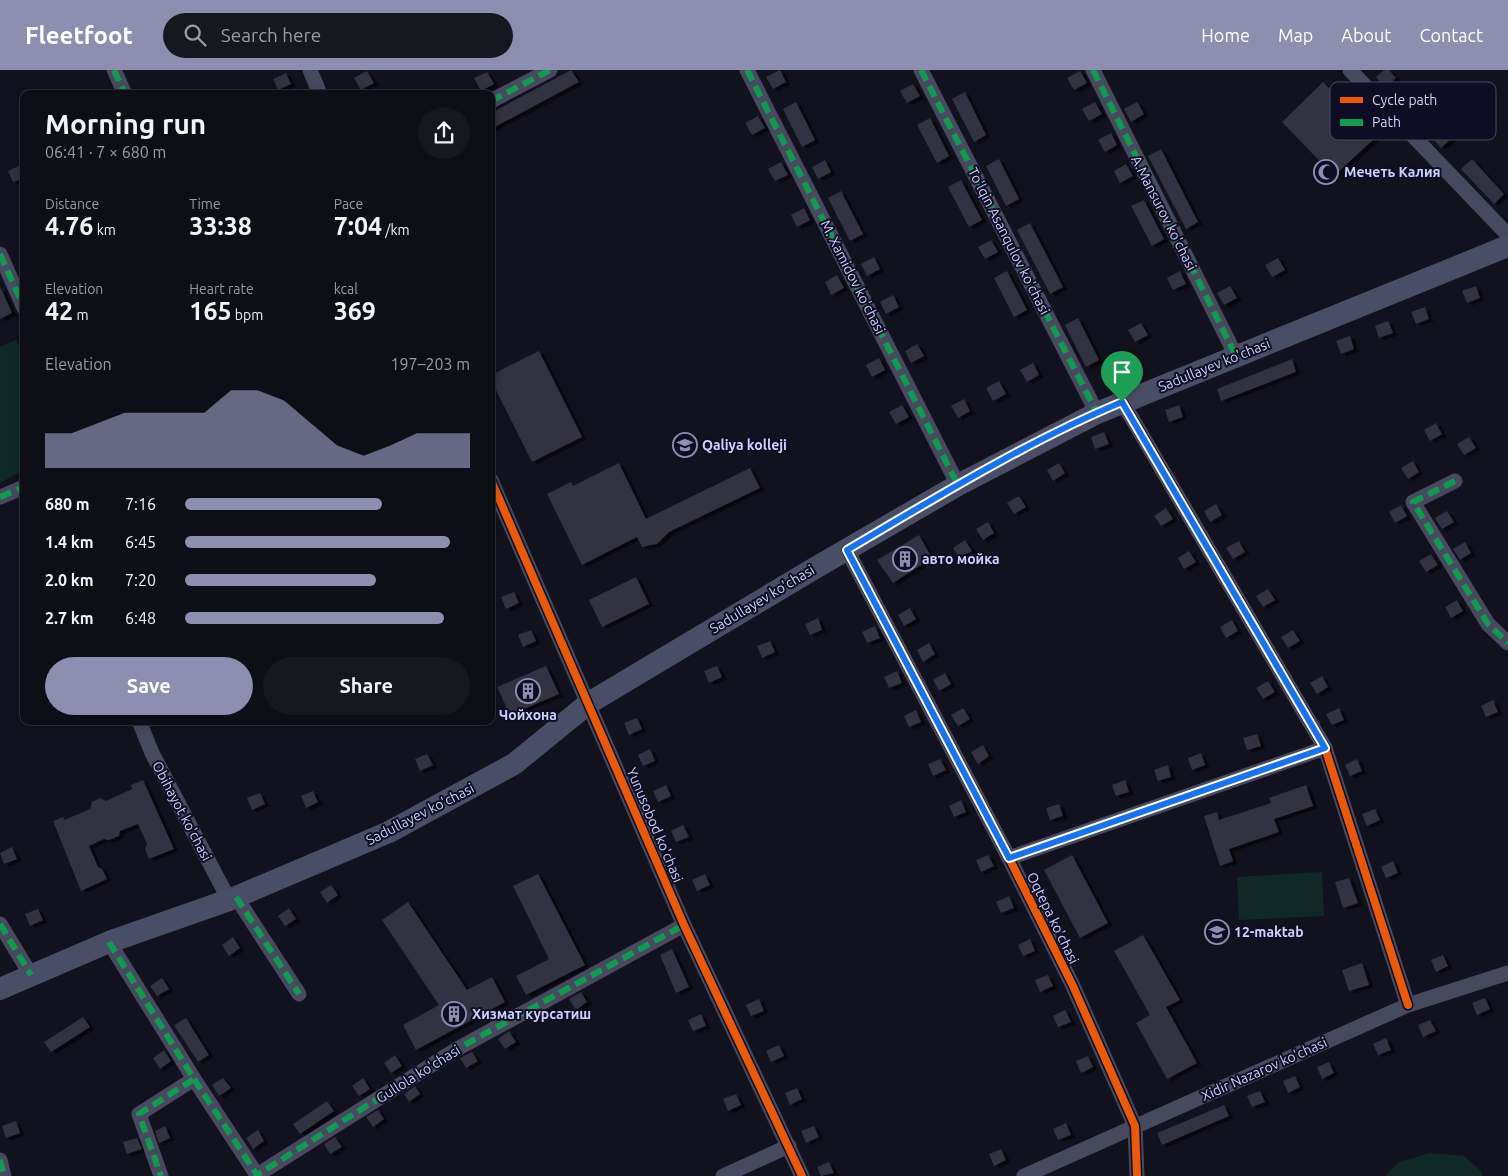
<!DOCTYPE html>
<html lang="en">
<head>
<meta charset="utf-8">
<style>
	:root { --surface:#0e0e16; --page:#17171f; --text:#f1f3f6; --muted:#9b9ca1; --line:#2e2e35; --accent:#8d8eb0 }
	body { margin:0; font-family:Ubuntu,sans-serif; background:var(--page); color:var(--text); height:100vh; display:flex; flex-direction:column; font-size:19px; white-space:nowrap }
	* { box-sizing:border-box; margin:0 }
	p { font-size:16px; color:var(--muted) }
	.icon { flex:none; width:28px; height:28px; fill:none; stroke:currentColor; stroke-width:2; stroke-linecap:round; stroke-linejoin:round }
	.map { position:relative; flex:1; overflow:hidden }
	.side { position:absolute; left:20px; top:20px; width:475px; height:635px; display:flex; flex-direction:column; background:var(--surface); border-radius:10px; box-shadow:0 2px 8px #0003,0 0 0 1px var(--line) }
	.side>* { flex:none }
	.pin { position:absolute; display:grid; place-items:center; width:42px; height:42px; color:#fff; margin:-51px -21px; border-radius:50% 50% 50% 0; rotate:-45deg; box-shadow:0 0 5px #0007 }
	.pin .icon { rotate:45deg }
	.round { display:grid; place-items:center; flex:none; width:52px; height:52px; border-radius:26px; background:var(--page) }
	.summary { display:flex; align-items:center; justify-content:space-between; height:85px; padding:0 25px }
	h1 { font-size:28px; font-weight:700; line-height:38px }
	.stats { display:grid; grid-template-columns:repeat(3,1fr); gap:8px; height:85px; padding:5px 25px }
	.stats div { display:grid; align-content:center }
	.stats b { font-size:25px; font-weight:700 }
	.stats small { font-size:14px; font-weight:400 }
	.stats p { font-size:14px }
	.chart { height:140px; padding:10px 25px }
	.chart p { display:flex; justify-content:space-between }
	.chart svg { width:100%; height:90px; margin-top:5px; fill:var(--accent); opacity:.7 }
	.cta { display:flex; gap:10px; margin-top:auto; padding:10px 25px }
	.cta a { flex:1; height:58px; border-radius:30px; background:var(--accent); color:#fff; font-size:20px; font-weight:700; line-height:58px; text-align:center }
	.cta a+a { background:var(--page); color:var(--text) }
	ul { padding:0 25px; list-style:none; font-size:16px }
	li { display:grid; grid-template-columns:80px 60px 1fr; align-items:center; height:38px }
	li i { height:12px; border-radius:6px; background:var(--accent) }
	header { display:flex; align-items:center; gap:30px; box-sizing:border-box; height:70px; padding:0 25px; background:var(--accent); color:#fff }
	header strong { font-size:24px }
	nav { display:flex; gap:28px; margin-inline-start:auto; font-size:18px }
	.search { width:350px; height:45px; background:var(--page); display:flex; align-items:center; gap:12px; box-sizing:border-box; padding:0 18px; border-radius:28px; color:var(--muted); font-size:19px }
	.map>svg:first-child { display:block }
	.green { fill:#102927 }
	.building { fill:#303040; filter:url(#shadow) }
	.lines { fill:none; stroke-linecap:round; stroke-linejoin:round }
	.street { stroke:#47495f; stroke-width:15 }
	.secondary { stroke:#494d65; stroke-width:22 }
	.quiet { stroke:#139951; stroke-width:6; stroke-dasharray:12 6; stroke-linecap:butt }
	.cycleway-casing { stroke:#0e0d23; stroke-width:11 }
	.cycleway { stroke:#e8590c; stroke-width:8 }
	.route-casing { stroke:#fff; stroke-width:10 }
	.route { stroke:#1a73e8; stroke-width:6 }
	.labels { text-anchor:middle; stroke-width:4; stroke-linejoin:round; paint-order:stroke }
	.poi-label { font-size:14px; font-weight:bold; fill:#cfd1ff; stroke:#0e0d23; text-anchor:start }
	.street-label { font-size:14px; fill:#cfd1ff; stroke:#0e0d23 }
	.key { fill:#0e0d23; stroke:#484865; stroke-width:1 }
	.key-label { font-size:14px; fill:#cfd1ff }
</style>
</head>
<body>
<header>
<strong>Fleetfoot</strong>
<div class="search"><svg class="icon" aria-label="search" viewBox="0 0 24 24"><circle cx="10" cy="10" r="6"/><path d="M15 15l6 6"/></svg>Search here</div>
<nav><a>Home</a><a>Map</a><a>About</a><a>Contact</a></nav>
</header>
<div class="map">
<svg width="1508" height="1106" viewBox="0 0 1508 1106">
	<defs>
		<filter id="shadow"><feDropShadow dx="4.5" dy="2.5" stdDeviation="0" flood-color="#0009"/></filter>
	</defs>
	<rect width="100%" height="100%" fill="#12121e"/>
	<!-- green -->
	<g class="green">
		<path d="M16 270 24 288V400L0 413V277Z"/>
		<path d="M1322 802 1324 846 1239 850 1237 807Z"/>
		<path d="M1430 1083 1464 1086 1482 1102V1106H1385L1399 1092Z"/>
	</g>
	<!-- building -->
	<g class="building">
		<path d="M571 0 579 12 491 59V43Z"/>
		<path d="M780 0 786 12 773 19 766 7Z"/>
		<path d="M1384 0H1389L1396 8 1385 18 1376 7Z"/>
		<path d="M367 1 374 13 361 20 354 8Z"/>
		<path d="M1080 1 1087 13 1074 20 1067 8Z"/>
		<path d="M487 2 494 14 481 21 474 8Z"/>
		<path d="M286 3 291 14 278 20 273 9Z"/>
		<path d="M1323 12 1376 67 1334 106 1282 52Z"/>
		<path d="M913 14 920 26 907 33 900 21Z"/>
		<path d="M965 22 986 65 974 72 952 29Z"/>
		<path d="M796 32 815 70 802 77 783 39Z"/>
		<path d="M1095 32 1102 44 1089 51 1082 39Z"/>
		<path d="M1137 32 1144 44 1131 52 1124 39Z"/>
		<path d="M758 46 765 58 752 65 745 53Z"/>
		<path d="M930 48 949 86 937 93 917 55Z"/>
		<path d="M1443 57 1452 68 1441 78 1432 67Z"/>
		<path d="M1111 63 1117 75 1105 82 1098 70Z"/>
		<path d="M1161 79 1198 152 1186 159 1148 86Z"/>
		<path d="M999 89 1019 129 1006 136 986 96Z"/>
		<path d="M1472 89 1504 124 1494 134 1461 99Z"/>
		<path d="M825 90 831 102 818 109 812 97Z"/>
		<path d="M781 92 788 105 775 111 768 99Z"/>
		<path d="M1126 94 1133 106 1120 113 1114 101Z"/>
		<path d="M21 95 24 108 13 112 8 101Z"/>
		<path d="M961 110 982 150 969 157 948 117Z"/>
		<path d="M841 121 863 164 850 171 828 128Z"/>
		<path d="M1144 130 1164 169 1152 176 1131 136Z"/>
		<path d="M804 138 810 150 797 157 791 145Z"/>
		<path d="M1030 153 1063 217 1050 224 1017 160Z"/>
		<path d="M991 170 998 182 985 189 978 177Z"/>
		<path d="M874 187 880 199 867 206 861 194Z"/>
		<path d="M1278 188 1285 200 1272 207 1265 195Z"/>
		<path d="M1007 201 1027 240 1014 247 994 208Z"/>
		<path d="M1180 201 1186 214 1173 220 1167 208Z"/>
		<path d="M837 205 844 218 831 225 825 212Z"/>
		<path d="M0 216 12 243 0 249Z"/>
		<path d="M1230 216 1237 228 1224 235 1217 223Z"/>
		<path d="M1476 216 1480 228 1467 233 1462 221Z"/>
		<path d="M893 225 899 237 886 244 880 232Z"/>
		<path d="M1425 237 1429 249 1416 254 1411 242Z"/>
		<path d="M1078 248 1099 290 1086 297 1065 255Z"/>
		<path d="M1388 251 1393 263 1379 268 1375 256Z"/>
		<path d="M1141 253 1148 265 1135 272 1128 260Z"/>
		<path d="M1350 266 1354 279 1341 284 1336 271Z"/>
		<path d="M917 274 924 286 911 293 905 281Z"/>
		<path d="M539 281 582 367 532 392 491 310V305Z"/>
		<path d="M879 288 885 300 872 307 866 295Z"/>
		<path d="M1292 289 1296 302 1221 331 1217 319Z"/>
		<path d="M1033 293 1039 305 1027 312 1020 300Z"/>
		<path d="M999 311 1006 324 993 331 986 318Z"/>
		<path d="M964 329 970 341 958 348 951 336Z"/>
		<path d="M902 335 909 347 896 354 889 342Z"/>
		<path d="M1179 335 1183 347 1169 352 1165 340Z"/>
		<path d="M1436 353 1442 364 1430 371 1424 360Z"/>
		<path d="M1104 362 1109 374 1095 379 1091 367Z"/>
		<path d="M1469 367 1476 378 1464 385 1457 374Z"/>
		<path d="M1413 391 1419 402 1408 409 1401 398Z"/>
		<path d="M619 393 646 449 750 398 760 418 669 462 657 474 642 477 637 467 582 495 547 424 571 412 573 416Z"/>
		<path d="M1059 393 1065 403 1053 411 1047 400Z"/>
		<path d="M1019 426 1026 437 1014 444 1007 433Z"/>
		<path d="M1216 434 1222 445 1210 452 1204 441Z"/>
		<path d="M1401 435 1407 446 1395 453 1389 442Z"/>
		<path d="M1166 438 1173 449 1161 456 1154 446Z"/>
		<path d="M1447 441 1454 452 1442 459 1435 448Z"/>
		<path d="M988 452 994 463 983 470 976 459Z"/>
		<path d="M919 465 932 488 893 513 877 490Z"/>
		<path d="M965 470 972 481 959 488 953 478Z"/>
		<path d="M1239 471 1245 482 1233 489 1226 478Z"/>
		<path d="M1465 472 1471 483 1460 490 1453 479Z"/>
		<path d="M1189 481 1196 492 1184 499 1178 488Z"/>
		<path d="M1431 484 1438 495 1426 502 1419 491Z"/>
		<path d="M636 507 649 534 602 557 589 530Z"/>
		<path d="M1268 519 1275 530 1263 537 1256 526Z"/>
		<path d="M514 522 519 533 506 539 501 527Z"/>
		<path d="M1457 530 1463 541 1451 548 1445 537Z"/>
		<path d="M910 538 916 549 904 556 898 545Z"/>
		<path d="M818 548 822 560 810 565 805 554Z"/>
		<path d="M1232 550 1238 561 1226 568 1220 557Z"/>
		<path d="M875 556 880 568 867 573 862 562Z"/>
		<path d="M531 560 536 571 523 577 518 565Z"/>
		<path d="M1293 560 1300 571 1288 578 1281 567Z"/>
		<path d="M770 571 775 582 762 588 757 576Z"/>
		<path d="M929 573 935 584 923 592 917 580Z"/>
		<path d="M546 596 559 624 510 645 497 617Z"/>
		<path d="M717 596 722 607 709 613 704 601Z"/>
		<path d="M897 601 902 613 889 618 884 607Z"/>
		<path d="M945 603 951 614 939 621 933 610Z"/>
		<path d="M1322 606 1328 617 1317 624 1310 613Z"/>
		<path d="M1268 611 1275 622 1263 629 1256 618Z"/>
		<path d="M1493 630 1498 642 1486 647 1481 636Z"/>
		<path d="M963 638 970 649 958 656 951 645Z"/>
		<path d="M1339 638 1344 650 1332 655 1326 644Z"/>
		<path d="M916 640 921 652 909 657 904 646Z"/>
		<path d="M637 648 642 659 629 665 624 653Z"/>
		<path d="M1257 664 1261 676 1247 680 1243 668Z"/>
		<path d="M983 675 989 686 978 694 971 682Z"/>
		<path d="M650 679 655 691 643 696 638 685Z"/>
		<path d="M1201 683 1205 695 1192 700 1188 688Z"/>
		<path d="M427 684 433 695 420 701 415 689Z"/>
		<path d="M940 689 946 700 933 706 928 694Z"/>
		<path d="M1357 689 1362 701 1350 706 1345 695Z"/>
		<path d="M1168 695 1171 707 1158 711 1154 700Z"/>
		<path d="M143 710 174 779 149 789 145 779 147 774 138 754 120 761 119 766 109 770 104 769 89 776 98 797 102 799 107 809 81 821 53 751 63 747 64 750 90 739 92 732 100 728 106 731 132 719 131 715Z"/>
		<path d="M1125 710 1129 722 1116 726 1112 715Z"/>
		<path d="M666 715 671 726 658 732 653 721Z"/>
		<path d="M1306 715 1313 736 1274 749 1279 762 1229 779 1233 791 1220 796 1204 746 1217 742 1219 750 1271 733 1269 728Z"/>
		<path d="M313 721 318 732 306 738 301 726Z"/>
		<path d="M260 723 265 734 252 740 247 728Z"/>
		<path d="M961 730 966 742 954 747 949 736Z"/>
		<path d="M1059 734 1063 746 1050 750 1046 738Z"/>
		<path d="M1375 739 1380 750 1367 756 1362 744Z"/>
		<path d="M683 755 689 767 676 772 671 761Z"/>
		<path d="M12 777 17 789 4 794 0 783Z"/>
		<path d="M988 785 994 796 981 802 976 790Z"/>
		<path d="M1072 785 1108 853 1080 868 1044 800Z"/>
		<path d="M1393 791 1398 803 1386 808 1381 797Z"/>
		<path d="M538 804 585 895 526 925 516 906 549 889 513 816Z"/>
		<path d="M705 804 710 815 697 821 692 810Z"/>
		<path d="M1349 808 1358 833 1343 838 1335 812Z"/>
		<path d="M331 815 338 825 327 833 320 822Z"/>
		<path d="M1009 826 1014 838 1001 843 996 832Z"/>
		<path d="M408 832 467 920 492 907 505 932 416 980 403 955 439 935 382 850Z"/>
		<path d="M289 838 296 849 285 856 278 846Z"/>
		<path d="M38 839 43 850 30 856 25 844Z"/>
		<path d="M1143 865 1180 930 1166 937 1197 993 1167 1009 1136 953 1150 945 1114 881Z"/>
		<path d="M233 867 240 878 229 886 222 875Z"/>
		<path d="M1030 869 1035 881 1023 886 1018 875Z"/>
		<path d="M672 879 689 917 676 923 660 885Z"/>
		<path d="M1443 885 1448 896 1436 902 1431 890Z"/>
		<path d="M1362 893 1369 915 1349 921 1342 900Z"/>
		<path d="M1048 905 1053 916 1040 922 1035 910Z"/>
		<path d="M162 908 169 919 157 926 150 916Z"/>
		<path d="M581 922 587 932 576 940 569 929Z"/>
		<path d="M1485 928 1490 939 1477 945 1472 933Z"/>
		<path d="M759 929 764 941 751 946 746 935Z"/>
		<path d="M1065 940 1071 952 1058 957 1053 946Z"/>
		<path d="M701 944 706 956 693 961 688 950Z"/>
		<path d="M83 947 90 957 51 982 44 972Z"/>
		<path d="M186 948 209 985 198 992 174 955Z"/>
		<path d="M1430 950 1436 961 1423 967 1418 955Z"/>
		<path d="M509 961 516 972 505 979 498 969Z"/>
		<path d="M1386 968 1391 980 1378 985 1373 974Z"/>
		<path d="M779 975 784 986 771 992 766 981Z"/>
		<path d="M164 980 171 991 160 999 153 988Z"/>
		<path d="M472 982 478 991 466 998 460 988Z"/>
		<path d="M395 985 402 996 391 1003 384 993Z"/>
		<path d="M1088 986 1093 997 1081 1003 1076 991Z"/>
		<path d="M1329 992 1334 1003 1322 1009 1317 997Z"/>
		<path d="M1295 1006 1300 1017 1288 1023 1283 1011Z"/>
		<path d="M223 1008 231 1018 219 1026 212 1015Z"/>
		<path d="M363 1008 370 1019 359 1026 352 1016Z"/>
		<path d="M415 1016 420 1024 409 1032 404 1024Z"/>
		<path d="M797 1018 802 1029 790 1035 785 1023Z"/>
		<path d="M1260 1021 1265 1032 1252 1037 1247 1026Z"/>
		<path d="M736 1024 741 1035 728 1041 723 1029Z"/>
		<path d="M327 1031 334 1041 300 1064 293 1054Z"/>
		<path d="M1224 1035 1229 1046 1162 1075 1157 1063Z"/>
		<path d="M378 1040 384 1049 373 1057 366 1047Z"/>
		<path d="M16 1051 20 1063 6 1068 2 1056Z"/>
		<path d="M1066 1053 1071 1065 1058 1070 1053 1059Z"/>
		<path d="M165 1056 170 1068 159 1073 155 1061Z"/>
		<path d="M814 1056 819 1067 806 1073 801 1061Z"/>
		<path d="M258 1060 264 1071 253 1079 246 1068Z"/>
		<path d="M335 1067 342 1077 330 1084 324 1074Z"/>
		<path d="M137 1068 142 1079 127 1084 123 1072Z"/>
		<path d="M1001 1079 1006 1090 994 1096 989 1084Z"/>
		<path d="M829 1092 834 1103 821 1106 817 1097Z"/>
	</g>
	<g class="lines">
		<!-- street -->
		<g class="street">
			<path d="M114 0 125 24"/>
			<path d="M310 0 320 24"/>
			<path d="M747 0 958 415"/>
			<path d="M921 0 1097 343"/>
			<path d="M1093 0 1236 286"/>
			<path d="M1350 0 1508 165"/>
			<path d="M491 31 550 0"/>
			<path d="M0 184 24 238"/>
			<path d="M1123 333 1325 678 1408 935"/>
			<path d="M491 410 684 855 802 1106"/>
			<path d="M1455 411 1413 432 1488 554 1508 573"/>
			<path d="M0 427 24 417"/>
			<path d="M847 480 1009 788 1073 916 1135 1056 1137 1106"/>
			<path d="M139 651 152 683 229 830"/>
			<path d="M1009 788 1325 678"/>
			<path d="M236 827 299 924"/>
			<path d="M0 854 31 905"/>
			<path d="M109 872 194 1009 139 1044 161 1106"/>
			<path d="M194 1009 257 1105 457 979 684 855"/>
			<path d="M0 1090 4 1106"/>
			<path d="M723 1106 789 1076"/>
			<path d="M1024 1106 1408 935 1508 903"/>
		</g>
		<!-- secondary -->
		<path class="secondary" d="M0 919 109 872 229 830 389 762 514 694 589 633 815 498 958 415 1097 343 1508 176"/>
		<!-- quiet -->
		<g class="quiet">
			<path d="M114 0 125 24"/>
			<path d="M747 0 958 415"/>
			<path d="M921 0 1097 343"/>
			<path d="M1093 0 1236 286"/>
			<path d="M491 31 550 0"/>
			<path d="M0 184 24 238"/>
			<path d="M1455 411 1413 432 1488 554 1508 573"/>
			<path d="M0 427 24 417"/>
			<path d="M1009 788 1325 678"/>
			<path d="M236 827 299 924"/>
			<path d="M0 854 31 905"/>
			<path d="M109 872 194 1009 139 1044 161 1106"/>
			<path d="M194 1009 257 1105 457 979 684 855"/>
			<path d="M0 1090 4 1106"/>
		</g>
		<defs>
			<g id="cycleway">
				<path d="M1123 333 1325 678 1408 935"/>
				<path d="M491 410 684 855 802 1106"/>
				<path d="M847 480 1009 788 1073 916 1135 1056 1137 1106"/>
			</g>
		</defs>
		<!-- cycleway casing -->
		<use href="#cycleway" class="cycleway-casing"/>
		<!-- cycleway -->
		<use href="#cycleway" class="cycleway"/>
	</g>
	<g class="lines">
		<defs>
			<path id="route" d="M1122 332 1325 678 1009 788 847 480C935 428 1028 371 1122 332Z"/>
		</defs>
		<!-- route casing -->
		<use href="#route" class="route-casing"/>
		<!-- route -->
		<use href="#route" class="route"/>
	</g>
	<!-- icons -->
	<defs>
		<symbol id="mosque-ring" viewBox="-11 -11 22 22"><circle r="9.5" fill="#0e0d23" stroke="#8d8eb0" stroke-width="1.5"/><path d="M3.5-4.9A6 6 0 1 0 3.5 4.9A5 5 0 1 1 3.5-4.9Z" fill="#8d8eb0"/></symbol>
		<symbol id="university-ring" viewBox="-11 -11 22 22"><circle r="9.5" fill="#0e0d23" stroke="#8d8eb0" stroke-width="1.5"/><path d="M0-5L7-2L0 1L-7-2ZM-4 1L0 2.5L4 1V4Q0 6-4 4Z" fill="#8d8eb0"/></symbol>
		<symbol id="building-ring" viewBox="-11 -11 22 22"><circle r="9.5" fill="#0e0d23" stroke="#8d8eb0" stroke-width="1.5"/><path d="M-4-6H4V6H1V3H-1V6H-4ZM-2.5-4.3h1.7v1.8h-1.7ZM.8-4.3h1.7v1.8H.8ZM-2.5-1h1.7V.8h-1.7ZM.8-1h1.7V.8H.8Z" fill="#8d8eb0"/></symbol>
		<symbol id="school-ring" viewBox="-11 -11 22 22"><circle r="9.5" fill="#0e0d23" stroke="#8d8eb0" stroke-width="1.5"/><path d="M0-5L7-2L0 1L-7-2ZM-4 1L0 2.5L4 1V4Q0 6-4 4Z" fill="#8d8eb0"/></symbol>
	</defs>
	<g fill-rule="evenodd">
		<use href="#mosque-ring" x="1312" y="88" width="28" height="28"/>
		<use href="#university-ring" x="671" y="361" width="28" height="28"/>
		<use href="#building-ring" x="891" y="475" width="28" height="28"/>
		<use href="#building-ring" x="514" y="607" width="28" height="28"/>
		<use href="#school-ring" x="1203" y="848" width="28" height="28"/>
		<use href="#building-ring" x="440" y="930" width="28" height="28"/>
	</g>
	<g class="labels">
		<!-- poi labels -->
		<g class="poi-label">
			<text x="1344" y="107">Мечеть Калия</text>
			<text x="702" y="380">Qaliya kolleji</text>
			<text x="922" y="494">авто мойка</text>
			<text x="528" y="650" text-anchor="middle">Чойхона</text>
			<text x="1234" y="867">12-maktab</text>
			<text x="472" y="949">Хизмат курсатиш</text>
		</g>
		<!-- street labels -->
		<g class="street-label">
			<text transform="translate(1164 143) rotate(63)" y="5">A.Mansurov ko'chasi</text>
			<text transform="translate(1009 171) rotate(63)" y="5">To'lqin Asanqulov ko'chasi</text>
			<text transform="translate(853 207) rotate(63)" y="5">M. Xamidov ko'chasi</text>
			<text transform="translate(1214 295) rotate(-22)" y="5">Sadullayev ko'chasi</text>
			<text transform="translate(762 529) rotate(-31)" y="5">Sadullayev ko'chasi</text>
			<text transform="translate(182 741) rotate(62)" y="5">Obihayot ko'chasi</text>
			<text transform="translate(420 744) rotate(-27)" y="5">Sadullayev ko'chasi</text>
			<text transform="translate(655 755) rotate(67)" y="5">Yunusobod ko'chasi</text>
			<text transform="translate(1053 848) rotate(64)" y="5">Oqtepa ko'chasi</text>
			<text transform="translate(1264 999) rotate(-24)" y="5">Xidir Nazarov ko'chasi</text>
			<text transform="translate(418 1004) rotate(-32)" y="5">Gullola ko'chasi</text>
		</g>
	</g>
	<!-- legend -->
	<rect x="1330" y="12" width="166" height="58" rx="8" class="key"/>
	<rect x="1340" y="27" width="23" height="6" fill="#e8590c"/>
	<rect x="1340" y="49" width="23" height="7" fill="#139951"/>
	<g class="key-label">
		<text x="1372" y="35">Cycle path</text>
		<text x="1372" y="57">Path</text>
	</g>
</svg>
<div class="pin" style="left:1122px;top:332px;background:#1e9e55"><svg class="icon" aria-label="arrive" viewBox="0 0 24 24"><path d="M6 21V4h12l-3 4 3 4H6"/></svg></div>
<section class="side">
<div class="summary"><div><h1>Morning run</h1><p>06:41 · 7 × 680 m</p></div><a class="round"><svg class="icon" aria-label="share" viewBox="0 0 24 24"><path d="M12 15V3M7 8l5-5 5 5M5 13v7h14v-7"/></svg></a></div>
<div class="stats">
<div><p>Distance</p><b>4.76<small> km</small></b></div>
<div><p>Time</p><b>33:38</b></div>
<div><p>Pace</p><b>7:04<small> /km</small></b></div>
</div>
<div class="stats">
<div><p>Elevation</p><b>42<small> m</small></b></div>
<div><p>Heart rate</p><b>165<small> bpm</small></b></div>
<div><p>kcal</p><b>369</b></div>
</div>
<div class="chart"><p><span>Elevation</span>197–203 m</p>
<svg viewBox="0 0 160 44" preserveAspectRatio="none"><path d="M0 44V27L10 27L20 22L30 17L40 17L50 17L60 17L70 6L80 6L90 11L100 22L110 33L120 38L130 33L140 27L150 27L160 27V44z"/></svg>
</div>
<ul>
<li><b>680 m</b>7:16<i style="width:69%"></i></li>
<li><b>1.4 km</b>6:45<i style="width:93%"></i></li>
<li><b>2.0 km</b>7:20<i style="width:67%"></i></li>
<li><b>2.7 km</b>6:48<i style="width:91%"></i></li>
</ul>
<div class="cta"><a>Save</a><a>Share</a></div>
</section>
</div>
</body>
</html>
